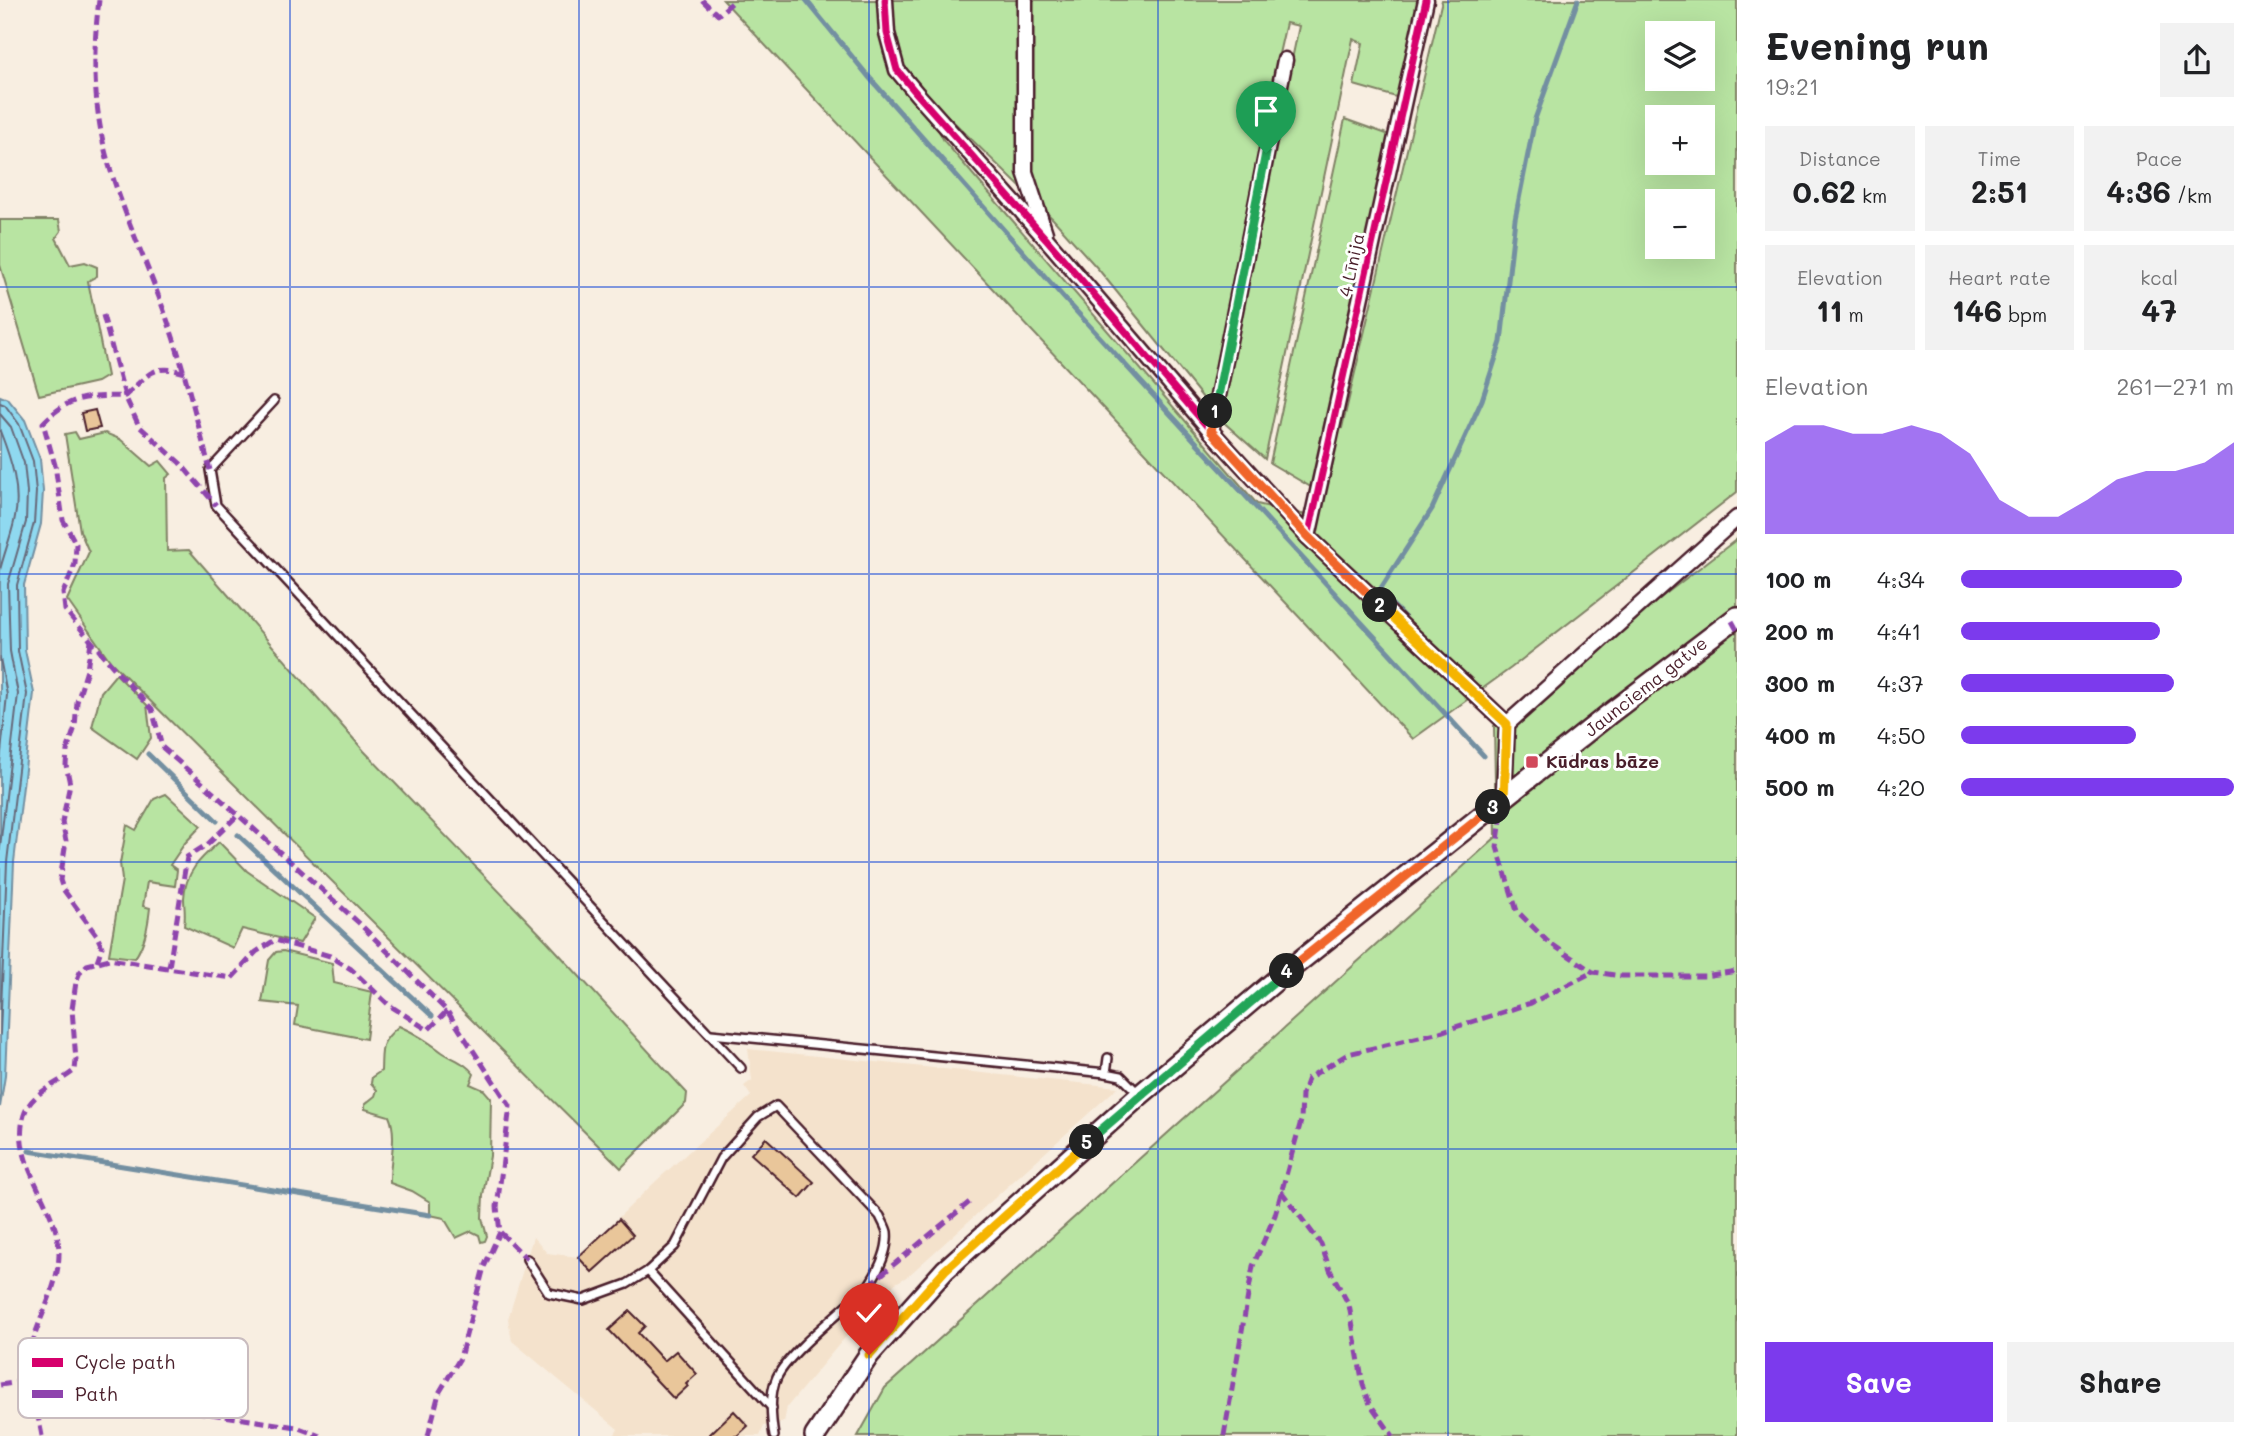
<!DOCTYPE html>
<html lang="en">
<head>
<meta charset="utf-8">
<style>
	:root { --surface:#fff; --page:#f2f2f2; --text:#202124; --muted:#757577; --accent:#7c3aed }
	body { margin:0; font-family:Mali,sans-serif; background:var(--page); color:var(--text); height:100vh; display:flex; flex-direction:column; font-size:26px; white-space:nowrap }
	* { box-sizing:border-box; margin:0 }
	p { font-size:23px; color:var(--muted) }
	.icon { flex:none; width:38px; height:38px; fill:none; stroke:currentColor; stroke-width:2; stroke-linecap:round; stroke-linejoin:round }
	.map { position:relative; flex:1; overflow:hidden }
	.drawer { display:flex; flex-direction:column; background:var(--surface); width:525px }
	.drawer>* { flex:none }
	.controls { position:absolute; left:1645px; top:21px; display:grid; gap:14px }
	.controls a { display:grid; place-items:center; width:70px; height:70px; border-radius:0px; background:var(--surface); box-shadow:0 7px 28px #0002; font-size:35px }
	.pin { position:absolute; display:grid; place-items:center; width:60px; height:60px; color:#fff; margin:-72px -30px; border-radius:50% 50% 50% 0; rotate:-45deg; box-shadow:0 0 7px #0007 }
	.pin .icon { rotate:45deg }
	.km { position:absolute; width:35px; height:35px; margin:-18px; border-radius:50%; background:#222; color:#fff; font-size:19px; line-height:35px; text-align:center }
	.round { display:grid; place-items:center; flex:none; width:74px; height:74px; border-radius:0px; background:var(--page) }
	.head { display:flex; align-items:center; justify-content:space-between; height:119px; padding:0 28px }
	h1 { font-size:38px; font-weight:800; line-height:52px }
	.metrics { display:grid; grid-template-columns:repeat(3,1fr); gap:10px; height:119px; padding:7px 28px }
	.metrics div { display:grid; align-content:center; border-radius:0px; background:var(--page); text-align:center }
	.metrics b { font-size:30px; font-weight:800 }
	.metrics small { font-size:19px; font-weight:400 }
	.metrics p { font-size:19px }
	.chart { height:196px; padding:14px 28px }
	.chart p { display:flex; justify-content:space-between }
	.chart svg { width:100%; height:126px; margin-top:7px; fill:var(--accent); opacity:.7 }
	.action { display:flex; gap:14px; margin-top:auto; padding:14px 28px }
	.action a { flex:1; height:80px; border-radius:0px; background:var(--accent); color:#fff; font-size:28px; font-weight:800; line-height:80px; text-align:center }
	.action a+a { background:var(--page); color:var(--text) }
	ul { padding:0 28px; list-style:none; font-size:23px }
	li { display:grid; grid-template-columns:112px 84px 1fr; align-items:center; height:52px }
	li i { height:18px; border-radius:9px; background:var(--accent) }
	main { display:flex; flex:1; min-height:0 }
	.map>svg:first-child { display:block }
	.built { fill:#f4e2cc }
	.green { fill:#b8e4a2; stroke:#818266; stroke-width:2; fill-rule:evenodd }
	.water { fill:#8fd9f0; stroke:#738fa1; stroke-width:2 }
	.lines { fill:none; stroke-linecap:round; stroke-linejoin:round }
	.shore { stroke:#66697a; stroke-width:2 }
	.stream { stroke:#738fa1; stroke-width:5 }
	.building { fill:#e9c69a; stroke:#4a1f2b; stroke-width:2 }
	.service-casing { stroke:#4a1f2b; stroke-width:12 }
	.minor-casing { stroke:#4a1f2b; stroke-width:19 }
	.secondary-casing { stroke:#4a1f2b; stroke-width:24 }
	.service { stroke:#fff; stroke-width:7 }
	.minor { stroke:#fff; stroke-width:14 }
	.secondary { stroke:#fff; stroke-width:19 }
	.quiet { stroke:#8e44ad; stroke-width:5; stroke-dasharray:10 5; stroke-linecap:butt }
	.cycleway-casing { stroke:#fff; stroke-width:11 }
	.cycleway { stroke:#d6006c; stroke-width:7 }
	.split-1-casing { stroke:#fff; stroke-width:14 }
	.split-2-casing { stroke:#fff; stroke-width:14 }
	.split-3-casing { stroke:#fff; stroke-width:14 }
	.split-4-casing { stroke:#fff; stroke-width:14 }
	.split-5-casing { stroke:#fff; stroke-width:14 }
	.split-6-casing { stroke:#fff; stroke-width:14 }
	.split-1 { stroke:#22a559; stroke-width:9 }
	.split-2 { stroke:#f0652b; stroke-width:9 }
	.split-3 { stroke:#f5b400; stroke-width:9 }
	.split-4 { stroke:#f0652b; stroke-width:9 }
	.split-5 { stroke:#22a559; stroke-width:9 }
	.split-6 { stroke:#f5b400; stroke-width:9 }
	.grid { fill:none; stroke:#1d4ed8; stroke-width:2; stroke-opacity:0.55 }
	.poi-dot { fill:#d1495b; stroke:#fff; stroke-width:2.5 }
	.labels { text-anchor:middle; stroke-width:6; stroke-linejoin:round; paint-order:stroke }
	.street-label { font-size:18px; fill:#4a1f2b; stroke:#fff }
	.poi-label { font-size:18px; font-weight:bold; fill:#4a1f2b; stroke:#fff; text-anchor:start }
	.key { fill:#fff; stroke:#c9bcbf; stroke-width:2 }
	.key-label { font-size:19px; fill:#4a1f2b }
</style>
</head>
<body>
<main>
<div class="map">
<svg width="1737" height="1436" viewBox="0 0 1737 1436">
	<rect width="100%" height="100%" fill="#f8eee1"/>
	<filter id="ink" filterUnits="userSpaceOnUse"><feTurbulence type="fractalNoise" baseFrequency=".0143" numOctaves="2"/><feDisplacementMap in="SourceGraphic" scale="14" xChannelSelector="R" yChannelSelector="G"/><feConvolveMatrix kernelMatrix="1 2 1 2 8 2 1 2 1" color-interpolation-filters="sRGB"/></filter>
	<g filter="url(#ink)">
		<!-- built -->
		<path class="built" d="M748 1049 1118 1087 908 1276 894 1284 887 1296 842 1341 787 1407 784 1422 764 1426 760 1436H614L618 1429 512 1341 508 1319 533 1237 547 1253 578 1257 655 1182 751 1096 744 1086 752 1080Z"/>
		<!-- green -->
		<g class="green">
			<path d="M723 0H1421L1403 99 1354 85 1363 43 1353 39 1265 459 1220 419 1099 270 1053 219 917 86 944 141 1257 504 1306 515 1314 489 1270 463 1345 119 1395 137 1330 425 1342 428 1442 0H1737V492L1511 668 1413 739ZM1286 23 1299 26 1260 212 1250 210 1274 76ZM1657 33H1703V79H1657ZM1657 117H1703V163H1657ZM1657 201H1703V247H1657Z"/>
			<path d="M0 220H59L61 231 56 238 70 265 85 262 97 267V276L88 281 107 376 97 382 39 395 0 265Z"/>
			<path d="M75 432 79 439 105 433 120 439 151 466 160 461 171 474 166 478 167 551 189 550 364 751 546 940 687 1093 686 1103 621 1168 111 662 67 600 89 552 80 531 65 434Z"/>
			<path d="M1737 539V1436H858L885 1388 1496 837 1494 726Z"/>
			<path d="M116 674 147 705 151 738 137 759 92 727 101 692Z"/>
			<path d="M166 794 201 826 185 843 170 865 177 870 175 886 147 882 143 906 150 908C148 926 145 943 135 958L109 955 122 880 120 863 127 825 136 830 154 799Z"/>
			<path d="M219 842 247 871 315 918 300 943 242 929 233 948 184 926C186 914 184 908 184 898 185 872 201 858 219 842Z"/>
			<path d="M283 951 332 963 334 983 372 992 366 1039 295 1025 298 1006 262 1002 269 960 276 952Z"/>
			<path d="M399 1026C417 1034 427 1041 442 1052 454 1060 465 1062 474 1074L470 1084 484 1090 491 1098 490 1156 483 1195 482 1218 487 1236 485 1241 481 1242 479 1235 471 1231 456 1238 444 1218 430 1215V1202L412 1191 390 1183C389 1162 398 1136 389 1116L365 1109V1104L375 1096 377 1090 371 1083 372 1077 381 1071C382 1048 379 1043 399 1026Z"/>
		</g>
		<!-- water -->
		<path class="water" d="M0 396 8 399 25 420 40 459 43 491 41 524 24 585 25 650 34 693 14 862 5 1076 0 1107Z"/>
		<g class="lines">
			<!-- shore -->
			<g class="shore">
				<path d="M0 403 5 405 19 424 33 461 36 492 34 523 17 585 18 651 27 694 7 862 0 1034"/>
				<path d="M0 414 11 427 24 463 27 492 26 522 8 584 10 651 18 694 0 847"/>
				<path d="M0 431C11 459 22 491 14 522 10 539 4 554 0 570"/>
				<path d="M0 658 7 695 0 762"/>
			</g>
			<!-- stream -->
			<g class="stream">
				<path d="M806 0 868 76 1064 298 1484 756"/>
				<path d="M1405 618 1379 591 1432 509 1482 400 1501 342 1515 219 1535 119 1578 0"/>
				<path d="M148 754 217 821"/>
				<path d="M238 835 432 1016"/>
				<path d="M29 1151 430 1215"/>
			</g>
		</g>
		<!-- building -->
		<g class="building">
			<path d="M95 410 100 428 85 431 81 413Z"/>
			<path d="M766 1138 814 1182 800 1198 751 1154Z"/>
			<path d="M619 1219 633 1235 592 1272 578 1257Z"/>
			<path d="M630 1311 645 1326 638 1333 664 1361 676 1351 697 1374 686 1384 688 1386 674 1399 609 1330Z"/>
			<path d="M734 1411 748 1426 737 1436H708Z"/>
		</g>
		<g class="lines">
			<defs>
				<g id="service">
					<path d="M274 401 210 470 216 505 741 1068"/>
					<path d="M711 1034 1106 1073 1121 1076 1138 1093"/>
					<path d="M1106 1073 1108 1058"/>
					<path d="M527 1259 549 1293 583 1300 627 1284 648 1271 675 1246 721 1158 758 1117 776 1106 880 1216C882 1221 886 1227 887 1232 889 1250 878 1271 869 1285 845 1309 790 1351 777 1377 769 1394 771 1418 774 1436"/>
					<path d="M648 1271 772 1408"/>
				</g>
				<g id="minor">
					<path d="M885 0 887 33 897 70 917 94 1048 241 1211 431 1308 537 1507 724 1504 799"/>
					<path d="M1025 0V172L1045 233"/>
					<path d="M1211 431 1285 60"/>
					<path d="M1308 537 1426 0"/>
					<path d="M1507 724 1737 518"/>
				</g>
				<path id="secondary" d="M815 1436 869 1355 945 1270 1140 1095 1281 976 1608 715 1737 617"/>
			</defs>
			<!-- service casing -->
			<use href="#service" class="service-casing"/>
			<!-- minor casing -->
			<use href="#minor" class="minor-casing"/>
			<!-- secondary casing -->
			<use href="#secondary" class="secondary-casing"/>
			<!-- service -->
			<use href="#service" class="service"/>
			<!-- minor -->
			<use href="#minor" class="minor"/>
			<!-- secondary -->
			<use href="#secondary" class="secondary"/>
			<!-- quiet -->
			<g class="quiet">
				<path d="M99 0C92 55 93 111 109 165 123 211 143 255 160 300 181 355 195 413 210 470"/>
				<path d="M702 0 718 15 735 0"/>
				<path d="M103 315 125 396C88 397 71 394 43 423L55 465 63 520 76 544 75 564 63 593 65 610 119 674 152 709 162 747 359 923 447 1011 510 1106 497 1207 500 1232 527 1259"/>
				<path d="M185 373C153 362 147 376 125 396L139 426 180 463 216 505"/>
				<path d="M1732 621 1737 630"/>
				<path d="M91 641 87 670 77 702 75 727 67 751 66 765 70 784 62 822 66 841 60 880 63 889 97 936 102 947 97 961"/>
				<path d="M1504 799 1497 847 1517 911 1547 941 1593 972 1622 976H1705L1737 971"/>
				<path d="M169 967 187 857 208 844 238 815"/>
				<path d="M1281 1191 1321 1244 1330 1270 1349 1305 1363 1385 1370 1404 1393 1436"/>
				<path d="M869 1285 972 1200"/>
				<path d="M0 1385 32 1380"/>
				<path d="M33 1387 296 1427 320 1436"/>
				<path d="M42 1436C39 1418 27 1376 29 1362 32 1325 59 1292 59 1253 59 1205 10 1165 24 1115 31 1092 58 1084 75 1070L76 1061 72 1009 76 982 80 972 87 965 109 959 232 978 256 952 275 940 330 956 351 969 389 1005 428 1030 447 1011"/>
				<path d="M428 1436 439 1393 460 1358 484 1267 500 1232"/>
				<path d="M1224 1436 1253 1266 1275 1215 1301 1121 1302 1094 1308 1078 1348 1054 1440 1032 1531 1003 1593 972"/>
			</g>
			<defs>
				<g id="cycleway">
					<path d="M885 0 887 33 897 70 917 94 1048 241 1211 431 1308 537 1507 724 1504 799"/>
					<path d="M1308 537 1426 0"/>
				</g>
			</defs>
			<!-- cycleway casing -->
			<use href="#cycleway" class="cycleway-casing"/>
			<!-- cycleway -->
			<use href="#cycleway" class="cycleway"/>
		</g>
	</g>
	<g class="lines" filter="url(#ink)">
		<defs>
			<path id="split-1" d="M1215 411 1266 153"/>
			<path id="split-2" d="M1215 411 1211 431 1308 537 1380 605"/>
			<path id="split-3" d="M1380 605 1507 724 1504 799 1493 807"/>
			<path id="split-4" d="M1287 971 1493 807"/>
			<path id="split-5" d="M1087 1142 1287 971"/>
			<path id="split-6" d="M869 1355 945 1270 1087 1142"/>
		</defs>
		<!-- split-1 casing -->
		<use href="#split-1" class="split-1-casing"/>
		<!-- split-2 casing -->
		<use href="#split-2" class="split-2-casing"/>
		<!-- split-3 casing -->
		<use href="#split-3" class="split-3-casing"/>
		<!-- split-4 casing -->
		<use href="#split-4" class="split-4-casing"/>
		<!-- split-5 casing -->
		<use href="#split-5" class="split-5-casing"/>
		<!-- split-6 casing -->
		<use href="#split-6" class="split-6-casing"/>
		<!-- split-1 -->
		<use href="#split-1" class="split-1"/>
		<!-- split-2 -->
		<use href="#split-2" class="split-2"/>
		<!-- split-3 -->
		<use href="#split-3" class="split-3"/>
		<!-- split-4 -->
		<use href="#split-4" class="split-4"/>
		<!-- split-5 -->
		<use href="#split-5" class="split-5"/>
		<!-- split-6 -->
		<use href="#split-6" class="split-6"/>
	</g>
	<!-- grid -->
	<path class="grid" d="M290 0V1436M579 0V1436M869 0V1436M1158 0V1436M1448 0V1436M0 287H1737M0 574H1737M0 862H1737M0 1149H1737"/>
	<!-- markers -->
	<rect class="poi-dot" x="1525" y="755" width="14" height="14" rx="3.5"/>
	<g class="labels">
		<!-- street labels -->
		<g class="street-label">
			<text transform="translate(1352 265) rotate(-78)" y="6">4 Līnija</text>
			<text transform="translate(1646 687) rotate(-38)" y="6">Jaunciema gatve</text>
		</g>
		<!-- poi labels -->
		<g class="poi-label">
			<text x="1546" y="768">Kūdras bāze</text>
		</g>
	</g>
	<!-- legend -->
	<rect x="18" y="1338" width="230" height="80" rx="10" class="key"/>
	<rect x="32" y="1358" width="31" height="9" fill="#d6006c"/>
	<rect x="32" y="1390" width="31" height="8" fill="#8e44ad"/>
	<g class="key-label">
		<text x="75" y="1369">Cycle path</text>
		<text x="75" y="1401">Path</text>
	</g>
</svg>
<div class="controls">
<a><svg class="icon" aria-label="layers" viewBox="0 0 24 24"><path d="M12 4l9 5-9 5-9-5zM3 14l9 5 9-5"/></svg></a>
<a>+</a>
<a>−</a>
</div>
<div class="pin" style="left:1266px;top:153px;background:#1e9e55"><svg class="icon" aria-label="arrive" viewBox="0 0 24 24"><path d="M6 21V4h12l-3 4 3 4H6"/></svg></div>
<div class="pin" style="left:869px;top:1355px;background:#d93025"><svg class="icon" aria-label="check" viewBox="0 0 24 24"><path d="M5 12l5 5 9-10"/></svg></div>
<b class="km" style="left:1215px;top:411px">1</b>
<b class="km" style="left:1380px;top:605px">2</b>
<b class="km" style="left:1493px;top:807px">3</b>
<b class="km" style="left:1287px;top:971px">4</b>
<b class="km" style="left:1087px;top:1142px">5</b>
</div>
<section class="drawer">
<div class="head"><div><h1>Evening run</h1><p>19:21</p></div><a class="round"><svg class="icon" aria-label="share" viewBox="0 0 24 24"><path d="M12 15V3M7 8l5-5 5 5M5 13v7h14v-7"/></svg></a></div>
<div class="metrics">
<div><p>Distance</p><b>0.62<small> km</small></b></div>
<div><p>Time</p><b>2:51</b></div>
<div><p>Pace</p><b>4:36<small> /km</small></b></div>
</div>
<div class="metrics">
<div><p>Elevation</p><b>11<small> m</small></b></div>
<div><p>Heart rate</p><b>146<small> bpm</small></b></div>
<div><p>kcal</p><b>47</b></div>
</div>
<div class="chart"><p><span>Elevation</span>261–271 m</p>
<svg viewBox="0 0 160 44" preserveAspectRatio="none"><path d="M0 44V12L10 6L20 6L30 9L40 9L50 6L60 9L70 16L80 32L90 38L100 38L110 32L120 25L130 22L140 22L150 19L160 12V44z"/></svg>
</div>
<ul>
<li><b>100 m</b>4:34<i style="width:81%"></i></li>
<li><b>200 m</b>4:41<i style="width:73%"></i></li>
<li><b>300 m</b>4:37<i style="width:78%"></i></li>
<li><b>400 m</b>4:50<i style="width:64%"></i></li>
<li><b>500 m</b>4:20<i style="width:100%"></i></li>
</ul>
<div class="action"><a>Save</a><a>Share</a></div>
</section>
</main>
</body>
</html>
